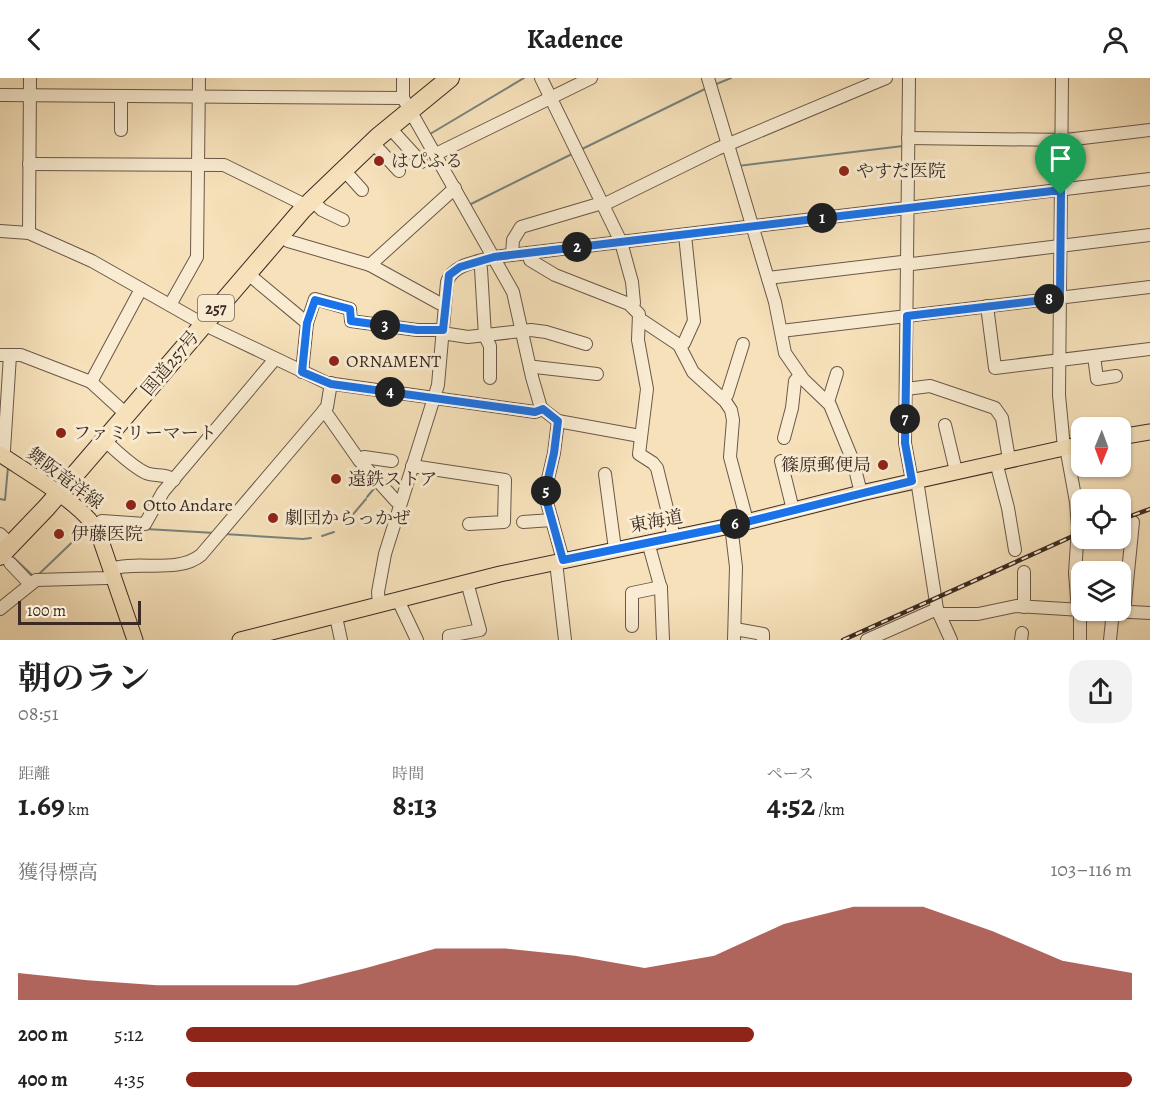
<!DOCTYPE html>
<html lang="ja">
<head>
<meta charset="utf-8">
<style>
	:root { --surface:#fff; --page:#f2f2f2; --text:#222; --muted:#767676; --accent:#8f2418 }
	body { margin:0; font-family:Alegreya,"Noto Serif JP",serif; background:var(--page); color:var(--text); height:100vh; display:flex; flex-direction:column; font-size:22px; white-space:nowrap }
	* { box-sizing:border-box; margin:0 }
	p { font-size:20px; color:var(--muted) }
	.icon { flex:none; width:33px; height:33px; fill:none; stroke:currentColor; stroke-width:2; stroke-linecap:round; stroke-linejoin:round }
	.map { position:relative; height:562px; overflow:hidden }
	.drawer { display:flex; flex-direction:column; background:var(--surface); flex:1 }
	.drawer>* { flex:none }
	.needle { width:39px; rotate:181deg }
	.tools { position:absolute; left:1071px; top:339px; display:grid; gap:12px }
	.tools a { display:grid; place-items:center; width:60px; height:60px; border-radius:12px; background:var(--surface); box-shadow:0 2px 4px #0004; font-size:30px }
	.scale { position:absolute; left:18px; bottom:15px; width:123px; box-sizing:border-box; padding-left:6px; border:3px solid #3a2a23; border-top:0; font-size:16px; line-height:21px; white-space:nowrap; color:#3a2a23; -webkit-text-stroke:4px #f9ecd2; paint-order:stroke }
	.pin { position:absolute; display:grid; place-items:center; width:51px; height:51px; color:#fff; margin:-62px -26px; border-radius:50% 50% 50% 0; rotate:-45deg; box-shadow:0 0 6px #0007 }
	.pin .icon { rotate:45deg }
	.km { position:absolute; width:30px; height:30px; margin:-15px; border-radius:50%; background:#222; color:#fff; font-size:16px; line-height:30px; text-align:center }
	.round { display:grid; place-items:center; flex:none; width:63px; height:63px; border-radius:18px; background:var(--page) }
	.summary { display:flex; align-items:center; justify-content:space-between; height:102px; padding:0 18px }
	h1 { font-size:33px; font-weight:700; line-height:45px }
	.figures { display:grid; grid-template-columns:repeat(3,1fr); gap:9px; height:102px; padding:6px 18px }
	.figures div { display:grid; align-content:center }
	.figures b { font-size:30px; font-weight:700 }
	.figures small { font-size:16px; font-weight:400 }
	.figures p { font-size:16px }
	.chart { height:168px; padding:12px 18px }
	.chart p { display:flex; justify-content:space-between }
	.chart svg { width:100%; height:108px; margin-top:6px; fill:var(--accent); opacity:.7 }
	ul { padding:0 18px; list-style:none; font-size:20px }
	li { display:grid; grid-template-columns:96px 72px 1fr; align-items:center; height:45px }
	li i { height:15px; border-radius:8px; background:var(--accent) }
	header { display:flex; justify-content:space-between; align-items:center; height:78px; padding:0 18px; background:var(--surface); font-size:27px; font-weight:700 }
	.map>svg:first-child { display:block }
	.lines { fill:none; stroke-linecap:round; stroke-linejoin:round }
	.stream { stroke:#76827c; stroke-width:2 }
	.minor-casing { stroke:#695849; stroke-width:14 }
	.major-casing { stroke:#3a2a23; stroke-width:17 }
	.highway-casing { stroke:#3a2a23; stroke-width:20 }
	.minor { stroke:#f9ecd2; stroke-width:12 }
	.major { stroke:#f6e1ba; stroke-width:15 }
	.highway { stroke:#f6e1ba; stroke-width:18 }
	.rail-casing { stroke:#3a2a23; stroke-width:4.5 }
	.rail { stroke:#f9ecd2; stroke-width:2; stroke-dasharray:7; stroke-linecap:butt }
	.route-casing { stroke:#fff; stroke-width:12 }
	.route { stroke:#1a73e8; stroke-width:8 }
	.poi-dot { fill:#8f2418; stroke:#f9ecd2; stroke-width:2 }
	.labels { text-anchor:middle; stroke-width:6; stroke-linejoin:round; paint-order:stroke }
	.shield { fill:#f9ecd2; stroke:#736458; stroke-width:1.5 }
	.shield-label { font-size:16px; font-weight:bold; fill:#3a2a23 }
	.poi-label { font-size:18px; fill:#3a2a23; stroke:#f9ecd2; text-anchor:start }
	.street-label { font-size:18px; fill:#3a2a23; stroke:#f9ecd2 }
</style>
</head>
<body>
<header><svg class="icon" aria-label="back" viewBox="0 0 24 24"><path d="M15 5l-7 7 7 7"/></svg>Kadence<svg class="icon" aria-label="person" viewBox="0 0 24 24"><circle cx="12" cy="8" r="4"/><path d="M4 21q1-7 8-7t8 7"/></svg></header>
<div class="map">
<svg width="1150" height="562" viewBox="0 0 1150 562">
	<rect width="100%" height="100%" fill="#f6e1ba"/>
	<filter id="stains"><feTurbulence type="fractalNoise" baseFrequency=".00333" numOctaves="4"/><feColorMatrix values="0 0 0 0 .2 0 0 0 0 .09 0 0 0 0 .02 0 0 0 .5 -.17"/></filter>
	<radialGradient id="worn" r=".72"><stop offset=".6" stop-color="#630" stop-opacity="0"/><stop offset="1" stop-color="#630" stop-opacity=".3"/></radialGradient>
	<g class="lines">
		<!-- stream -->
		<g class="stream">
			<path d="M714 7 731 0"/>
			<path d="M430 56 524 0"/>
			<path d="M580 72 707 10"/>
			<path d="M738 88 903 68"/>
			<path d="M471 126 574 75"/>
			<path d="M367 419 377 407"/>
			<path d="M0 421 5 422 8 389"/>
			<path d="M349 441 366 421"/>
			<path d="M146 451 215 455"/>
			<path d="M224 456 303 461 311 460"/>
			<path d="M322 458 334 454"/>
			<path d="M14 480 33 498"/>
			<path d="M38 497 88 449"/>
		</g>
		<defs>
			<g id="minor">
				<path d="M403 0V20L513 214 532 299 541 330 558 343 640 358"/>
				<path d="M541 0 621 164 632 204 634 225 632 228"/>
				<path d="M708 0 775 224 785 275 803 301 830 327 853 383 861 415"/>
				<path d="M909 0 905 365 912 403"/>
				<path d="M1062 0 1059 317 1064 370"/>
				<path d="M0 17 403 20"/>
				<path d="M389 49 421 84"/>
				<path d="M121 52V18"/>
				<path d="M908 60 1066 62 1150 52"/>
				<path d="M372 64 399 93"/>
				<path d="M436 76 591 0"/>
				<path d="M29 86 224 87 299 124 305 129"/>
				<path d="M343 91 362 112"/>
				<path d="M312 122 322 132 343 142"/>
				<path d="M603 127 717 71 886 0"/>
				<path d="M0 153 29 155 92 183 203 246 327 305 535 334 543 331"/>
				<path d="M29 155 30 0"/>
				<path d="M280 156 288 163 370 187 439 225 445 226"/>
				<path d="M529 175 530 182 555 197 629 226 639 236 638 262 647 311 639 376 653 385 657 390 674 459"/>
				<path d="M512 177 513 162 521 149 602 125"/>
				<path d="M479 184 481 191 485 258 490 268V300"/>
				<path d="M370 187 455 110"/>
				<path d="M247 195 307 245"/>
				<path d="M768 200 902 184 912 186 1150 157"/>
				<path d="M170 227 197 179 199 0"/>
				<path d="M987 228 995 290 1150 271"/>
				<path d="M640 243H643L679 267 693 294 725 323 731 332 733 342 730 379 747 443"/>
				<path d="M781 253 1150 209"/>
				<path d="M442 255 468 259 531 252 546 254 586 266"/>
				<path d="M680 268 684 265 694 243 685 157"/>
				<path d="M0 277H21L91 304 126 336"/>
				<path d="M1094 278 1097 301 1116 298"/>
				<path d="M530 290 535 289 597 296"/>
				<path d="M302 294 307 245 315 221 350 231 351 243 417 252H443"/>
				<path d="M91 304 141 211"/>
				<path d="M906 311 930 308 995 330 1002 340 1009 381"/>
				<path d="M723 321 727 317 743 266"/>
				<path d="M828 324 837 295"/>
				<path d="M324 332 359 382 396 423 400 424"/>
				<path d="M558 343 554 375 548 401 546 421 563 482"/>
				<path d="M945 347 956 393"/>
				<path d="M784 360 792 330 795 303 800 297"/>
				<path d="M104 362C117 373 131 388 146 395 156 399 166 395 174 402"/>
				<path d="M1066 369 1076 424 1078 450 1075 495 1078 532"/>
				<path d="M1 377 4 372 10 277"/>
				<path d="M360 383 364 379 392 383"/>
				<path d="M781 383 793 432"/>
				<path d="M996 384 1008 430 1015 472"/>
				<path d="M412 388 505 402 504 444 469 446"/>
				<path d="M605 396 615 471"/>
				<path d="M523 444 552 442"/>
				<path d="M731 447 736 489 734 562"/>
				<path d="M95 448 102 443 145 446 163 414 275 281"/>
				<path d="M0 456 11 467"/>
				<path d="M648 464 661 511 663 562"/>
				<path d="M556 484 565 562"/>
				<path d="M10 485 30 506"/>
				<path d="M110 491C137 482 178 496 201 477L327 329 331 305"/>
				<path d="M398 522 417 562"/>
				<path d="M379 527 378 514 385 476 438 307 447 204C453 186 477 184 494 179L1150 101"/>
				<path d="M1024 529V494"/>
				<path d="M0 531 36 502 106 500 112 498"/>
				<path d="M937 531 951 562"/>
				<path d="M1092 532 1150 535"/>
				<path d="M1124 534 1133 444"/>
				<path d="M939 536H978L1016 528 1082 532"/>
				<path d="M336 539 341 562"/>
				<path d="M632 548V515L661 509"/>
				<path d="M735 551 763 556V562"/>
				<path d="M449 562V558L480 552 467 504"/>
				<path d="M867 562 937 531 917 402"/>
				<path d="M1021 562 1022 555"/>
				<path d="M1080 562V532"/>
				<path d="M1110 562 1113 533"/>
			</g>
			<g id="major">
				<path d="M1120 359 1150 354"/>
				<path d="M0 376C26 394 89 429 99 457L135 562"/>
				<path d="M240 562 500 496 730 448 861 415 1082 366"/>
			</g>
			<path id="highway" d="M0 478 47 429 303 131 378 59 450 0"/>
		</defs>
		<!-- minor casing -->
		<use href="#minor" class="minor-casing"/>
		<!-- major casing -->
		<use href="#major" class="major-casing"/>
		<!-- highway casing -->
		<use href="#highway" class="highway-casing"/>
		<!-- minor -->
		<use href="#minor" class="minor"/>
		<!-- major -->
		<use href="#major" class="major"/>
		<!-- highway -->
		<use href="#highway" class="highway"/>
		<defs>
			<g id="rail">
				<path d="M1120 442 1150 431"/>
				<path d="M843 562 1082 454"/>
			</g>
		</defs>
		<!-- rail casing -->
		<use href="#rail" class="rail-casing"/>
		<!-- rail -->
		<use href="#rail" class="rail"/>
	</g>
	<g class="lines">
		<defs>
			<path id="route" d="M1061 112 1060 220 907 238 905 365 912 403 730 448 563 482 546 421 548 401 554 375 558 343 543 331 535 334 331 306 302 294 307 245 315 222 350 231 351 243 417 252H443L449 197 460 189 494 179Z"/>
		</defs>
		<!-- route casing -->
		<use href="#route" class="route-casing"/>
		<!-- route -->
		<use href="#route" class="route"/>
	</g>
	<!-- markers -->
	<g class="poi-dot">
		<circle cx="379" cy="83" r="6"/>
		<circle cx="844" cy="93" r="6"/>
		<circle cx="334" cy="283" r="6"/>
		<circle cx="61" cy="355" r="6"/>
		<circle cx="883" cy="387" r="6"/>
		<circle cx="336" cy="401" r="6"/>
		<circle cx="131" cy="427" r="6"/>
		<circle cx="273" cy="440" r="6"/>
		<circle cx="59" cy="456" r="6"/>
	</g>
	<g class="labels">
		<!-- shield labels -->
		<rect class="shield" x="198" y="217" width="36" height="26" rx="4.5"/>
		<g class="shield-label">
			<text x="216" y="236">257</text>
		</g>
		<!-- poi labels -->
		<g class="poi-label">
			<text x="391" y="89">はぴふる</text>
			<text x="856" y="99">やすだ医院</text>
			<text x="346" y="289">ORNAMENT</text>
			<text x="73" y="361">ファミリーマート</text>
			<text x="871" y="393" text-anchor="end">篠原郵便局</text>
			<text x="348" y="407">遠鉄ストア</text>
			<text x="143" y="433">Otto Andare</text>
			<text x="285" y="446">劇団からっかぜ</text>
			<text x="71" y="462">伊藤医院</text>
		</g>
		<!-- street labels -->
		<g class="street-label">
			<text transform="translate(170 285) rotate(-50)" y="6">国道257号</text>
			<text transform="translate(65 400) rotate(37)" y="6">舞阪竜洋線</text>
			<text transform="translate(656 443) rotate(-11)" y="6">東海道</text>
		</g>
	</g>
	<rect width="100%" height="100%" filter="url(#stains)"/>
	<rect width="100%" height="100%" fill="url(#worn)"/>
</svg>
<div class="tools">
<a><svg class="needle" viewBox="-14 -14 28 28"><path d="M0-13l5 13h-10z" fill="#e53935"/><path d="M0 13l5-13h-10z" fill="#767676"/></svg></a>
<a><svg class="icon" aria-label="locate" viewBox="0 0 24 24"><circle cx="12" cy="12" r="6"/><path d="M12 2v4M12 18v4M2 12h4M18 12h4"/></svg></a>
<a><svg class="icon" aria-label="layers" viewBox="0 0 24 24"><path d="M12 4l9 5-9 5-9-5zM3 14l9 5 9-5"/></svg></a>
</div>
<div class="scale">100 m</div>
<div class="pin" style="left:1061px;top:117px;background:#1e9e55"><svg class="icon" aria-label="arrive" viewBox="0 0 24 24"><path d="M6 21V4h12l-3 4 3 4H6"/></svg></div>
<b class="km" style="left:822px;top:140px">1</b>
<b class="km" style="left:577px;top:169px">2</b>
<b class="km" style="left:385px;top:247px">3</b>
<b class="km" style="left:390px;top:314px">4</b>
<b class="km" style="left:546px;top:413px">5</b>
<b class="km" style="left:735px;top:446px">6</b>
<b class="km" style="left:905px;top:341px">7</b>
<b class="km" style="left:1049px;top:221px">8</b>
</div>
<section class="drawer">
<div class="summary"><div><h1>朝のラン</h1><p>08:51</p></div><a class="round"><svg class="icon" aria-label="share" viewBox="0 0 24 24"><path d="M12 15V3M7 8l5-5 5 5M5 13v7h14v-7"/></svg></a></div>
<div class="figures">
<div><p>距離</p><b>1.69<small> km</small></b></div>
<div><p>時間</p><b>8:13</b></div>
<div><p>ペース</p><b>4:52<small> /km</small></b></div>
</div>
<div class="chart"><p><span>獲得標高</span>103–116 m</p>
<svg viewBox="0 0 160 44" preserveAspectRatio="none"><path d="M0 44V33L10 36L20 38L30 38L40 38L50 31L60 23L70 23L80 26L90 31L100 26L110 13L120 6L130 6L140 16L150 28L160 33V44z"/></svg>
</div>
<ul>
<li><b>200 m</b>5:12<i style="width:60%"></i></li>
<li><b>400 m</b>4:35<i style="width:100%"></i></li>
</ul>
</section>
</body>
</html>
